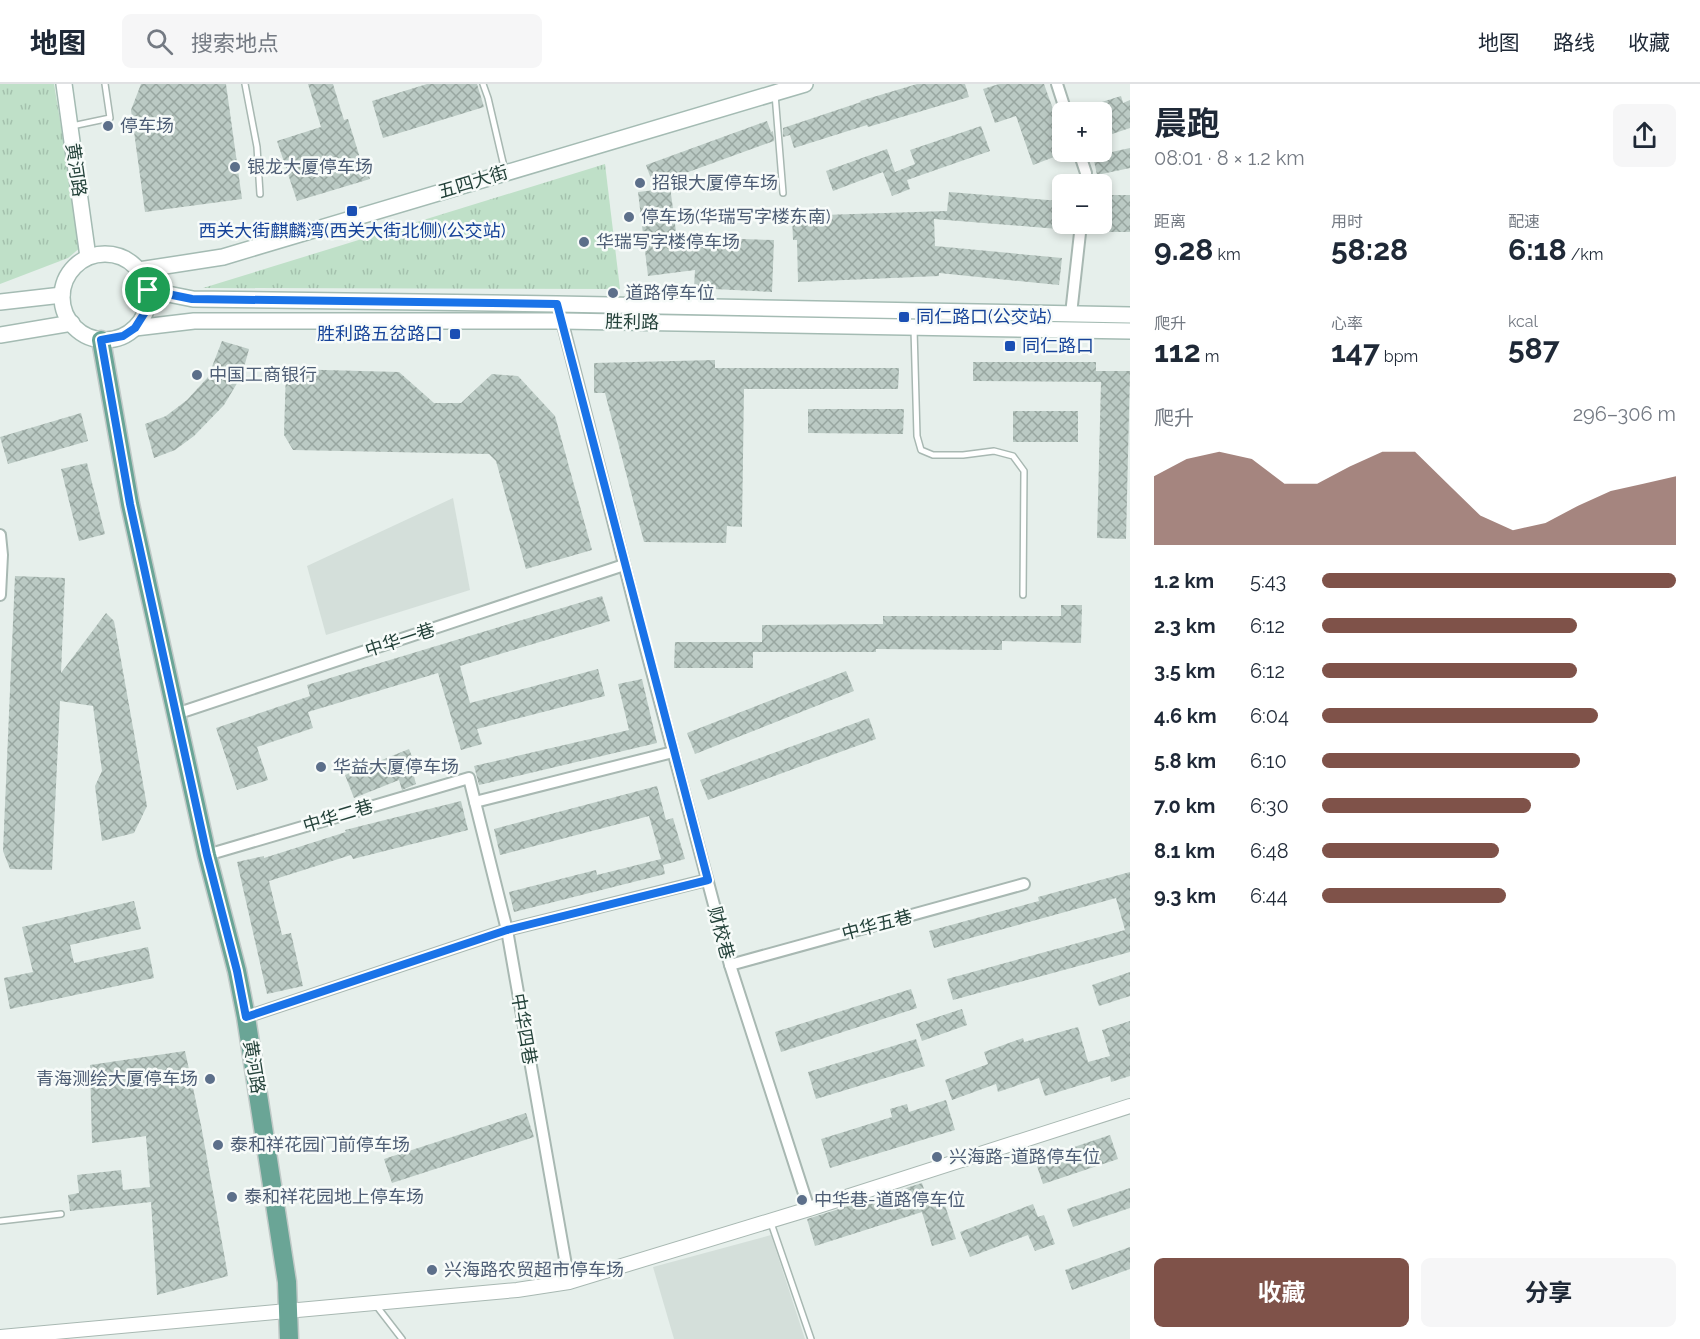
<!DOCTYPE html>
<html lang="zh">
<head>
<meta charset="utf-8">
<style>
	:root { --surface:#fff; --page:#f6f6f7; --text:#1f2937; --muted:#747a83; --line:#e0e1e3; --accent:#7f5249 }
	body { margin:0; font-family:Raleway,"Noto Sans SC",sans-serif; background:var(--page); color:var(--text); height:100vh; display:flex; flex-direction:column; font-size:22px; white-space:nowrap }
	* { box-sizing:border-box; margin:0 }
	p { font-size:20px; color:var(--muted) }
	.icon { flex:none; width:33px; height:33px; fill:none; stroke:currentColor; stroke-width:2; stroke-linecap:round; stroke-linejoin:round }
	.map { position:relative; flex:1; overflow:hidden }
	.drawer { display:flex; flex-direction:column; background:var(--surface); width:570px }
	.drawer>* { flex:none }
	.buttons { position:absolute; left:1052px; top:18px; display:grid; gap:12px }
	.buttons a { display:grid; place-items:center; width:60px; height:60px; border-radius:9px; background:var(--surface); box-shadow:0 3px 9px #0003; font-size:30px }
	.pin { position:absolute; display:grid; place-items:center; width:51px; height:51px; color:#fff; margin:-26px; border:3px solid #fff; border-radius:50%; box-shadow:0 2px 6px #0007 }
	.round { display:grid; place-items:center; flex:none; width:63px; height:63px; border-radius:9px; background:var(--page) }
	.overview { display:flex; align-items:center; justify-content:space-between; height:102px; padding:0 24px }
	h1 { font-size:33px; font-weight:700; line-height:45px }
	.stats { display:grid; grid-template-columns:repeat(3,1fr); gap:9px; height:102px; padding:6px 24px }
	.stats div { display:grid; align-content:center }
	.stats b { font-size:30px; font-weight:700 }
	.stats small { font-size:16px; font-weight:400 }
	.stats p { font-size:16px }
	.chart { height:168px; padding:12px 24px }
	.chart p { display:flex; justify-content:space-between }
	.chart svg { width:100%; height:108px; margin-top:6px; fill:var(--accent); opacity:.7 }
	.action { display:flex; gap:12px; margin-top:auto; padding:12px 24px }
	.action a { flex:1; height:69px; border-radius:9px; background:var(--accent); color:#fff; font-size:24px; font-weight:700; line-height:69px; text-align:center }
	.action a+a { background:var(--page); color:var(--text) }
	ul { padding:0 24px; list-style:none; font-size:20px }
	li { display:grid; grid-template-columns:96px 72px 1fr; align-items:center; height:45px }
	li i { height:15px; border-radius:8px; background:var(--accent) }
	header { display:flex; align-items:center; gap:36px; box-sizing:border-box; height:84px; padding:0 30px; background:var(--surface); border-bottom:2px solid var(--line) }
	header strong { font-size:28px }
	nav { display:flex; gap:33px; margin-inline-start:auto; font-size:21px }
	.search { width:420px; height:54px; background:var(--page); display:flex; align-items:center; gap:15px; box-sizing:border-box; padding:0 21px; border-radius:9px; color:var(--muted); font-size:22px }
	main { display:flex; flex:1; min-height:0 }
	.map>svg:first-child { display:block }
	.built { fill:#d4dfda }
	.park { fill:url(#park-tufts) }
	.building { fill:url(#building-cross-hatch) }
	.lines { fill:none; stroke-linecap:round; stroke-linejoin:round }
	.service-casing { stroke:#a8b8b2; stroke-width:8 }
	.minor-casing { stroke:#a8b8b2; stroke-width:14 }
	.tertiary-casing { stroke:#a8b8b2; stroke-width:16 }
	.secondary-casing { stroke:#a4bbb3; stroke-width:18 }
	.primary-casing { stroke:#c2cac8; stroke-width:21 }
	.service { stroke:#fff; stroke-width:5 }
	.minor { stroke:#fff; stroke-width:10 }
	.tertiary { stroke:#fff; stroke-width:14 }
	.secondary { stroke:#fff; stroke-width:15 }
	.primary { stroke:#6aa596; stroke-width:18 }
	.route-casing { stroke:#fff; stroke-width:12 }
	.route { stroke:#1a73e8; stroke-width:8 }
	.service-dot { fill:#5c6f8a; stroke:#f7fbf9; stroke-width:2 }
	.transit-dot { fill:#1a4fb4; stroke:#f7fbf9; stroke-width:2 }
	.labels { text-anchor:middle; stroke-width:5; stroke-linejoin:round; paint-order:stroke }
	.service-label { font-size:18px; fill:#4e5e75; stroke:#f7fbf9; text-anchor:start }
	.street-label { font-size:18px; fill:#24423a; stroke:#f7fbf9 }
	.transit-label { font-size:18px; fill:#164399; stroke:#f7fbf9; text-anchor:start }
</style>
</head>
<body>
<header>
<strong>地图</strong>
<div class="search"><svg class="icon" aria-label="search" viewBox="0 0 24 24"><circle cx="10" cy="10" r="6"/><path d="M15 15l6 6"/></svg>搜索地点</div>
<nav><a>地图</a><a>路线</a><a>收藏</a></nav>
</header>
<main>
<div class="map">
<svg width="1130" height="1255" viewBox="0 0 1130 1255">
	<defs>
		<pattern id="park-tufts" width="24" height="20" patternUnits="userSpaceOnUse" patternTransform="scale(1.5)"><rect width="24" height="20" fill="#bfe0c8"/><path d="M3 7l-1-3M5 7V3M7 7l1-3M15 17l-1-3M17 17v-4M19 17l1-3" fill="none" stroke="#a4c1ad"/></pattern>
		<pattern id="building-cross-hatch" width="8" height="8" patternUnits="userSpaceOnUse" patternTransform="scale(1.5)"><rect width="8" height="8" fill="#bbcac4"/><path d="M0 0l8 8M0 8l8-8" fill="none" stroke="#98a6a0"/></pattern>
	</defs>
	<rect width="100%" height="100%" fill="#e6efeb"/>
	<!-- built -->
	<g class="built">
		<path d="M453 414 470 506 326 551 307 482Z"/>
		<path d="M771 1151 805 1255H674L653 1183Z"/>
	</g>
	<!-- park -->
	<g class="park">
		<path d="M0 0H54L81 163 68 174 0 200Z"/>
		<path d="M605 80 620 205 203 204Z"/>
	</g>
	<!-- building -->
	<g class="building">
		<path d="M141 0H226L242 115 145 128 131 26Z"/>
		<path d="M308 0H333L344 36 348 35 360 74 363 73 370 95 297 117 277 57 321 43Z"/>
		<path d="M427 0H477L484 23 383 54 372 17Z"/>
		<path d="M917 0H965L969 13 868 43 867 41 794 64 790 51 783 53V44L861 18 860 17Z"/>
		<path d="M999 0H1044L1062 50V70L1033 81 1016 32 995 39 983 5Z"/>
		<path d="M1121 12 1123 19 1130 16V44L1106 52 1103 42 1101 43V28H1077L1076 26Z"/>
		<path d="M767 37 771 48 773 47 774 57 669 95 677 155 740 159 741 155 774 156 772 208 694 204 695 186 648 192 638 108 655 106 646 81Z"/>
		<path d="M981 42 990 67 907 96 910 105 892 112 883 88 833 107 826 87 887 65 895 88 915 80 910 66Z"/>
		<path d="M1130 64V84L1097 91 1093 72Z"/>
		<path d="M949 108 1061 117 1058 145 934 135 935 162 1062 174 1059 201 939 189V192L798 198 797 156H793L792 132 947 127Z"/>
		<rect x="1101" y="111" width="29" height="37"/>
		<path d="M222 257 249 265 242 291 224 321 194 352 175 366 154 374 145 340 166 332 187 316 208 293Z"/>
		<path d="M715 276V284H899L898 305H744L742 443 727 442 726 459 644 458 605 309H594V279Z"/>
		<path d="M973 278H1096V287H1130L1126 455 1097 454 1101 298 973 297Z"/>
		<path d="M286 285 399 288 434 319H461L492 290 518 292 555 332 592 466 526 485 496 377 489 370 293 366 284 351Z"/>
		<path d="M808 325H904L903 350 808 349Z"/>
		<rect x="1013" y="327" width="65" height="31"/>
		<path d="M81 329 88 357 8 380 0 353Z"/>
		<path d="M87 379 105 450 79 457 61 385Z"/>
		<path d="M15 492 65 494 61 589 106 529 114 537 147 722 134 749 102 757 95 702 102 687 93 622 60 617 52 786 10 785 3 767Z"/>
		<path d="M602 512 610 537 460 582 470 619 598 585 605 612 477 645 482 660 461 666 438 589 308 628 313 644 257 663 268 696 237 706 216 644 310 612 307 601Z"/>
		<path d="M1061 521H1082L1081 559 1002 557V566L876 565V568H753V584H674L675 558H762V541L883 540V532H1061Z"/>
		<path d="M846 587 854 607 695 670 687 649Z"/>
		<path d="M642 595 657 659 479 701 474 682 629 646 618 600Z"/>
		<path d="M869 634 876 655 708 716 700 696Z"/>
		<path d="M409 665 415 680 411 681 416 700 402 706 399 696 354 714 345 691Z"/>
		<path d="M657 702 666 736 673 734 685 775 663 781 665 790 514 828 509 808 596 786 597 791 661 775 649 732 500 771 494 745Z"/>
		<path d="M461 717 468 746 353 775 351 771 269 797 282 851 291 849 303 902 267 910 237 778 264 772V774L346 748 345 746Z"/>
		<path d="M1130 788V868L953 916 947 895 1125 846 1116 814 934 864 929 847 1039 817 1038 813Z"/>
		<path d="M134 817 141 845 70 861 74 879 148 863 154 894 10 925 4 894 33 888 22 843Z"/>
		<path d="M1130 888V912L1099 922 1092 901Z"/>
		<path d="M911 905 917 924 781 968 775 948Z"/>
		<path d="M962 925 967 941 922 957 916 940Z"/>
		<path d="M1130 937V992L1111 998 1110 992 1045 1012 1039 994 998 1008 996 1000 952 1016 945 996 988 980 984 968 1023 954 1024 958 1078 943 1088 978 1110 972 1102 946Z"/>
		<path d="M916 955 925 982 816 1015 808 988Z"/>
		<path d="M185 967 201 1041 228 1192 157 1211 151 1118 70 1127 68 1111 79 1109 77 1091 121 1086 123 1106 150 1103 146 1052 92 1059 90 981Z"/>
		<path d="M946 1016 955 1046 830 1084 821 1055 892 1033 890 1025 907 1020 909 1028Z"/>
		<path d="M526 1029 534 1053 392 1099 384 1075Z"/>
		<path d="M1110 1051 1118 1075 1043 1100 1035 1076Z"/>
		<path d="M922 1099 926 1111 940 1106 956 1155 932 1162 922 1128 815 1162 807 1135Z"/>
		<path d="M1130 1104V1124L1073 1143 1067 1125Z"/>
		<path d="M1033 1120 1038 1133 1044 1131 1055 1160 1035 1167 1028 1151 970 1173 960 1148Z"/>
		<path d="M1130 1163V1185L1072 1206 1065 1186Z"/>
	</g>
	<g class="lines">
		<defs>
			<g id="service">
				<path d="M245 0 257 63 260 110"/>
				<path d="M483 0 488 14 505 87"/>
				<path d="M775 10 783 109"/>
				<path d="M72 42 110 34 105 0"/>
				<path d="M914 245 917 352 921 366 933 371H963L994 367 1013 372 1024 387 1023 511"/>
				<path d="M0 1137 61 1130"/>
				<path d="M771 1139 811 1255"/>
				<path d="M375 1220 402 1255"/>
			</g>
			<g id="minor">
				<path d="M1057 0 1066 28"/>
				<path d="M1079 68 1086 89 1085 100"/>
				<path d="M1071 230 1081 140"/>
				<path d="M561 233 643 554 730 881 809 1125"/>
				<path d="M0 451 2 471 0 511"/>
				<path d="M176 630 624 481"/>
				<path d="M475 718 673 668"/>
				<path d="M207 771 469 694 507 846 569 1198"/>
				<path d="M730 881 1024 800"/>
				<path d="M246 933 507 846 707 796"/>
			</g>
			<path id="tertiary" d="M0 1253 517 1206 569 1198 809 1125 1130 1022"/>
			<g id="secondary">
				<path d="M64 0 88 173"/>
				<circle cx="105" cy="213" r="43"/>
				<path d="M139 186 223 173 805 0"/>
				<path d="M148 206 193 215 557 220 1130 231"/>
				<path d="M0 218 62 211"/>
				<path d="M135 244 194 237H562L1130 247"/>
				<path d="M0 251 72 239"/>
			</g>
			<path id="primary" d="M101 256 130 420 207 771 237 887 246 933 287 1198 289 1255"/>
		</defs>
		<!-- service casing -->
		<use href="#service" class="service-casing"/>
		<!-- minor casing -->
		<use href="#minor" class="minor-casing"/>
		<!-- tertiary casing -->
		<use href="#tertiary" class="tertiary-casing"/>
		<!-- secondary casing -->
		<use href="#secondary" class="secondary-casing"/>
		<!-- primary casing -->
		<use href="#primary" class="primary-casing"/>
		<!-- service -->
		<use href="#service" class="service"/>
		<!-- minor -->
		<use href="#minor" class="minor"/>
		<!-- tertiary -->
		<use href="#tertiary" class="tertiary"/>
		<!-- secondary -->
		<use href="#secondary" class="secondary"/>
		<!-- primary -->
		<use href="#primary" class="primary"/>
	</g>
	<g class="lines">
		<defs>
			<path id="route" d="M148 206 192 215 557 220 708 796 507 846 246 933 237 887 207 771 130 420 101 256 123 252 135 244 147 225Z"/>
		</defs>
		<!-- route casing -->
		<use href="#route" class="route-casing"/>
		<!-- route -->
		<use href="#route" class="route"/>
	</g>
	<!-- markers -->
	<g class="service-dot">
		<circle cx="108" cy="42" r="6"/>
		<circle cx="235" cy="83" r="6"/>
		<circle cx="640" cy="99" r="6"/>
		<circle cx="629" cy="133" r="6"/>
		<circle cx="584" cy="158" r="6"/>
		<circle cx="613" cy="209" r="6"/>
		<circle cx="197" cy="291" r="6"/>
		<circle cx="321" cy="683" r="6"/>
		<circle cx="210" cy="995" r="6"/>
		<circle cx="218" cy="1061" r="6"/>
		<circle cx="937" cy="1073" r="6"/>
		<circle cx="232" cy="1113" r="6"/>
		<circle cx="802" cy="1116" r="6"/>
		<circle cx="432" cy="1186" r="6"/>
	</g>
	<g class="transit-dot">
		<rect x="346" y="121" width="12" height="12" rx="3"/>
		<rect x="898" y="227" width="12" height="12" rx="3"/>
		<rect x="449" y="244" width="12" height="12" rx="3"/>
		<rect x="1004" y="256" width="12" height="12" rx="3"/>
	</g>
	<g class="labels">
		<!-- service labels -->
		<g class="service-label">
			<text x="120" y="48">停车场</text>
			<text x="247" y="89">银龙大厦停车场</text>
			<text x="652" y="105">招银大厦停车场</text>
			<text x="641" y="139">停车场(华瑞写字楼东南)</text>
			<text x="596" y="164">华瑞写字楼停车场</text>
			<text x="625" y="215">道路停车位</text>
			<text x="209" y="297">中国工商银行</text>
			<text x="333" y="689">华益大厦停车场</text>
			<text x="198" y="1001" text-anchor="end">青海测绘大厦停车场</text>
			<text x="230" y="1067">泰和祥花园门前停车场</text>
			<text x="949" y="1079">兴海路-道路停车位</text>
			<text x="244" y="1119">泰和祥花园地上停车场</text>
			<text x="814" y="1122">中华巷-道路停车位</text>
			<text x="444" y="1192">兴海路农贸超市停车场</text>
		</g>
		<!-- street labels -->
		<g class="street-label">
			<text transform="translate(76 86) rotate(82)" y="6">黄河路</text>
			<text transform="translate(473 98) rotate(-17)" y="6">五四大街</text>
			<text transform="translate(632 238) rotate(1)" y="6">胜利路</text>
			<text transform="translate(400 556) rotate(-18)" y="6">中华一巷</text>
			<text transform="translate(338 732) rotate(-17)" y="6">中华二巷</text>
			<text transform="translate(877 841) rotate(-15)" y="6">中华五巷</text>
			<text transform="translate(721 849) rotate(75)" y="6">财校巷</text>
			<text transform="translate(524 945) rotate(80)" y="6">中华四巷</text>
			<text transform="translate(254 983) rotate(81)" y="6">黄河路</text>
		</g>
		<!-- transit labels -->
		<g class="transit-label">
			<text x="352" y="153" text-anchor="middle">西关大街麒麟湾(西关大街北侧)(公交站)</text>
			<text x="916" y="239">同仁路口(公交站)</text>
			<text x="443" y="256" text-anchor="end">胜利路五岔路口</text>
			<text x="1022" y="268">同仁路口</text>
		</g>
	</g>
</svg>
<div class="buttons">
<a>+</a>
<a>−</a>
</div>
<div class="pin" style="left:148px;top:206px;background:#1e9e55"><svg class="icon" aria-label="arrive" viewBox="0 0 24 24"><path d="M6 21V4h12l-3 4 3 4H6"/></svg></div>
</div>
<section class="drawer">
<div class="overview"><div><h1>晨跑</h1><p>08:01 · 8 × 1.2 km</p></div><a class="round"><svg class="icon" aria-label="share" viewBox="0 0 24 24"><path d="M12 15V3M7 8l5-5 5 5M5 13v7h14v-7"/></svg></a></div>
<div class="stats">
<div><p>距离</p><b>9.28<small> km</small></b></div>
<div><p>用时</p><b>58:28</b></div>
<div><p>配速</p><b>6:18<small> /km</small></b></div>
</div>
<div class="stats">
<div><p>爬升</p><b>112<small> m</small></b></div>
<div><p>心率</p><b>147<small> bpm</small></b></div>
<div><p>kcal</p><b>587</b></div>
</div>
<div class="chart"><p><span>爬升</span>296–306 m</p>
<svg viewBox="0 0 160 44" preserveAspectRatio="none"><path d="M0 44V16L10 9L20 6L30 9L40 19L50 19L60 12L70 6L80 6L90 19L100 32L110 38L120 35L130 28L140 22L150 19L160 16V44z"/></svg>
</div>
<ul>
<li><b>1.2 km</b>5:43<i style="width:100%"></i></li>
<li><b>2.3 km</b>6:12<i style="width:72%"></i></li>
<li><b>3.5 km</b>6:12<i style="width:72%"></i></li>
<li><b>4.6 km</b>6:04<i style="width:78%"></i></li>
<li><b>5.8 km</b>6:10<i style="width:73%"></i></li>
<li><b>7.0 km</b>6:30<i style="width:59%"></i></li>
<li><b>8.1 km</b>6:48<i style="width:50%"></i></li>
<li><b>9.3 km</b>6:44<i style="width:52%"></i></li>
</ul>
<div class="action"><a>收藏</a><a>分享</a></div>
</section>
</main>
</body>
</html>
